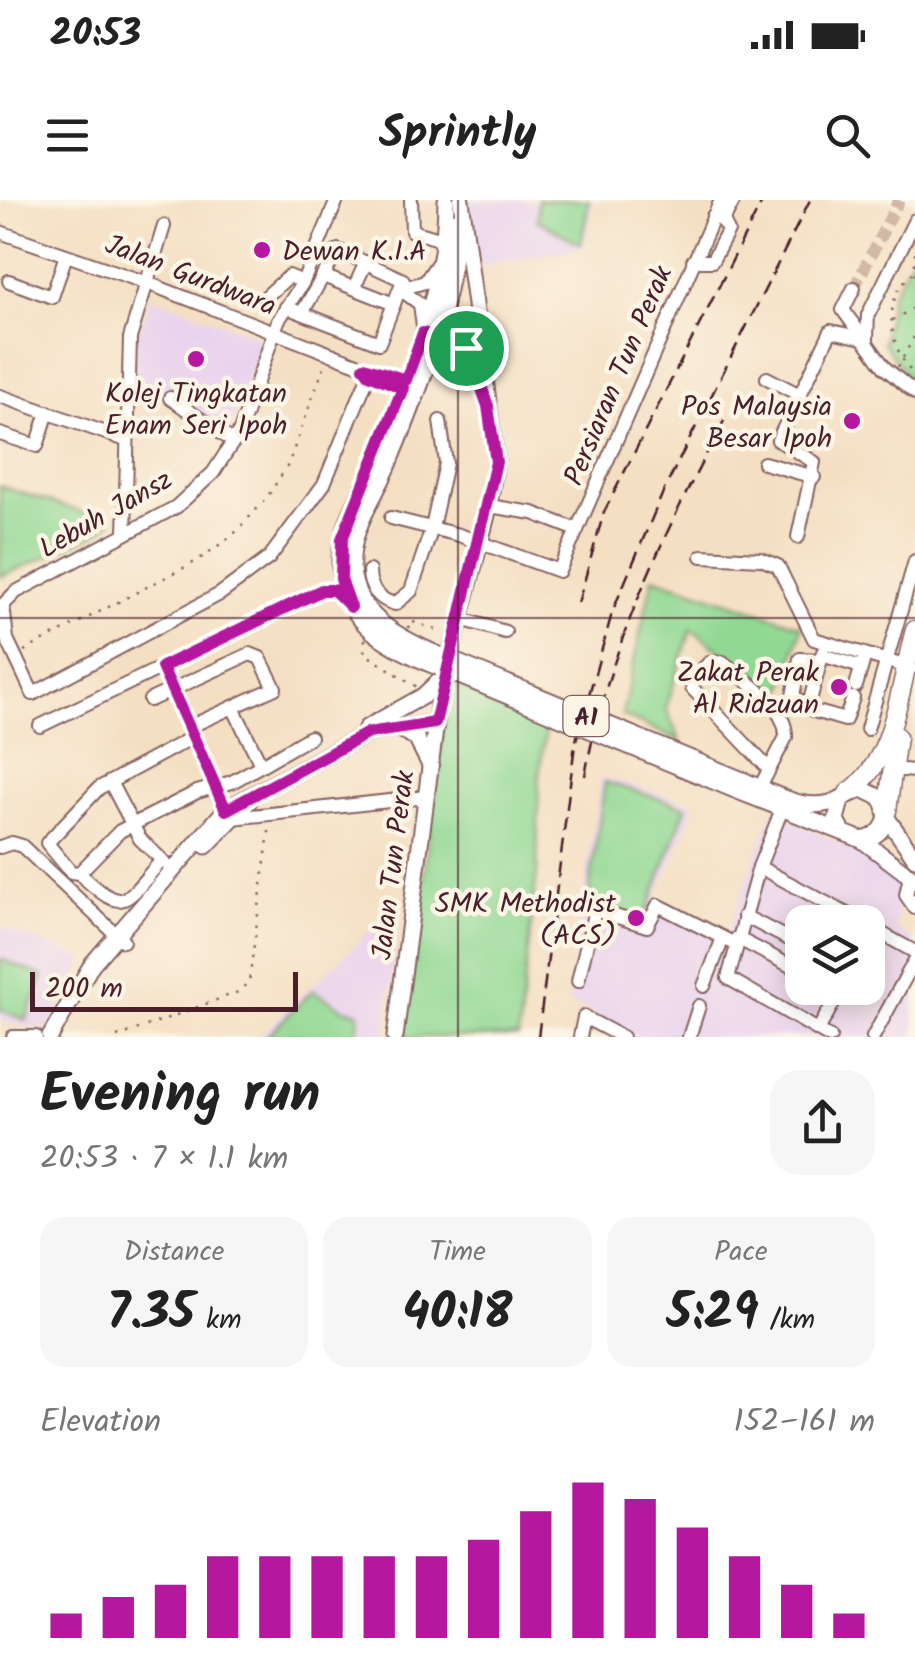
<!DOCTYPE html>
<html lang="en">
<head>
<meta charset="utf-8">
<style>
	:root { --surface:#fff; --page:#f6f6f6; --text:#222; --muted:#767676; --accent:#b5179e }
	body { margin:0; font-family:Kalam,sans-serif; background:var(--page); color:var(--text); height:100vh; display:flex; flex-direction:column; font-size:38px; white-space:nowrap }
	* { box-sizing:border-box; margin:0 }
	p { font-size:32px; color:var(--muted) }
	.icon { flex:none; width:55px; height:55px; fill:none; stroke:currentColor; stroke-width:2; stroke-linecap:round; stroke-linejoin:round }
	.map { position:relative; height:837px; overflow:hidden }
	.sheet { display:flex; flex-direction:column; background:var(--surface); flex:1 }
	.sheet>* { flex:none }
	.tools { position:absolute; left:785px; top:705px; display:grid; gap:20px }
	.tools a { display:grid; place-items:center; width:100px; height:100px; border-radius:20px; background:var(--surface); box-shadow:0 5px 25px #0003; font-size:50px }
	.scale { position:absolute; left:30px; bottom:25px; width:268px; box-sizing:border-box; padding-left:10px; border:5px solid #4a1f2b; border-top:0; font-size:28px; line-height:35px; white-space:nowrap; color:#4a1f2b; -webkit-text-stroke:8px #fcf5e5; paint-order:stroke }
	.pin { position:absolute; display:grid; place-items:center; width:85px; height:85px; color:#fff; margin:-42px; border:5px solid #fff; border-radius:50%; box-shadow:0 2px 10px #0007 }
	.round { display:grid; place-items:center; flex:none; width:105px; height:105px; border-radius:30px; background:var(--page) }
	.head { display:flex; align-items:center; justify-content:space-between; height:170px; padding:0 40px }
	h1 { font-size:55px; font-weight:800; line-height:75px }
	.figures { display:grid; grid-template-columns:repeat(3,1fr); gap:15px; height:170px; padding:10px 40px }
	.figures div { display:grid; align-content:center; border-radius:25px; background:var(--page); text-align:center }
	.figures b { font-size:50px; font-weight:800 }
	.figures small { font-size:28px; font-weight:400 }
	.figures p { font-size:28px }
	.chart { height:280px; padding:20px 40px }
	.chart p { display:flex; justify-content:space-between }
	.chart svg { width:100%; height:180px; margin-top:10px; stroke:var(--accent); stroke-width:6 }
	.status { display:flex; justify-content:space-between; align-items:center; height:70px; padding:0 50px; background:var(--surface); direction:ltr }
	.status svg { height:28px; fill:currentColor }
	header { display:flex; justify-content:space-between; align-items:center; height:130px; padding:0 40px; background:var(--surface); font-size:45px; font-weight:800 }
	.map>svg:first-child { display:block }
	.built { fill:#e9d2ee; fill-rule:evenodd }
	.green { fill:#90d893; stroke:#6d7c5f; stroke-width:2.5 }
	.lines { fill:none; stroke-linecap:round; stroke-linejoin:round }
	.minor-tunnel { stroke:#d2b9a5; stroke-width:12; stroke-dasharray:12 6; stroke-linecap:butt }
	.minor-casing { stroke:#866260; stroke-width:16 }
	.major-casing { stroke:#866260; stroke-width:19 }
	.highway-casing { stroke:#866260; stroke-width:21 }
	.path { stroke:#866260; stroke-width:2.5; stroke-dasharray:2.5 8; stroke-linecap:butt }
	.minor { stroke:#fff; stroke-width:12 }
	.major { stroke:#fff; stroke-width:15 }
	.highway { stroke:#fff; stroke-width:18 }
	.rail { stroke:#4a1f2b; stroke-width:2.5; stroke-dasharray:15 8; stroke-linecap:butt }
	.major-bridge-casing { stroke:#866260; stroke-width:19; stroke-linecap:butt }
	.major-bridge { stroke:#fff; stroke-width:15 }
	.route-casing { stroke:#fff; stroke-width:20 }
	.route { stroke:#b5179e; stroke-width:12 }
	.grid { fill:none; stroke:#4a1f2b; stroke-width:2.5; stroke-opacity:0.55 }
	.poi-dot { fill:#b5179e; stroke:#fcf5e5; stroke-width:4 }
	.labels { text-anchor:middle; stroke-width:9; stroke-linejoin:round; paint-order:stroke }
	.shield { fill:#fcf5e5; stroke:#7f5f63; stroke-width:2.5 }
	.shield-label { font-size:25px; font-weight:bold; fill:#4a1f2b }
	.poi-label { font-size:28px; fill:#4a1f2b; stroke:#fcf5e5; text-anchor:end }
	.street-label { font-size:28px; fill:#4a1f2b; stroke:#fcf5e5 }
</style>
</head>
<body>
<div class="status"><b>20:53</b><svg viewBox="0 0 49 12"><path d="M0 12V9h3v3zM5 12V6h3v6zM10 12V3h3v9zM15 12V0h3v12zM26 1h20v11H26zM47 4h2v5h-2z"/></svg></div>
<header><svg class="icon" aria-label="menu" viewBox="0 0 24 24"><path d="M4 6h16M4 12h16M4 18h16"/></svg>Sprintly<svg class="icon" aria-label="search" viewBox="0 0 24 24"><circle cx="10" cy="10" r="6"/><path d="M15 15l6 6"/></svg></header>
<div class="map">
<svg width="915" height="837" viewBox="0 0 915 837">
	<rect width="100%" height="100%" fill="#fcf5e5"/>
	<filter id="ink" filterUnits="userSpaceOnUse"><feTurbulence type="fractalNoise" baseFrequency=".01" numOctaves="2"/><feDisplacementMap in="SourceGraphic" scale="20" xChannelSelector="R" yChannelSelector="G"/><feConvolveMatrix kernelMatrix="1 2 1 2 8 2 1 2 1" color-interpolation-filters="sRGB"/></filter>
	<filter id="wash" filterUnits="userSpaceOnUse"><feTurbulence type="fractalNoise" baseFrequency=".0048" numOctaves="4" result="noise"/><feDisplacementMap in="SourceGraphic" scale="40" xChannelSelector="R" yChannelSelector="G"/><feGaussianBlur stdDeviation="2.25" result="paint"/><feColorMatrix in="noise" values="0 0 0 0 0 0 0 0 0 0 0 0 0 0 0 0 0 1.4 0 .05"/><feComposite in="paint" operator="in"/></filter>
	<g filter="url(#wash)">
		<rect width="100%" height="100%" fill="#f4dfc3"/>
		<!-- built -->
		<g class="built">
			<path d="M469 0H593L583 48 479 66Z"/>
			<path d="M151 96 262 139 225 242 136 179 137 138Z"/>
			<path d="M601 577 695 604 655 700 727 735 773 611 876 661 901 679 895 729 915 741V837H637L568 803ZM802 722H868V788H802Z"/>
			<path d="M401 702 385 837H258Z"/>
			<path d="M0 726 85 760 48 829 0 822Z"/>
		</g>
		<!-- green -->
		<g class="green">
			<path d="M538 0H589L581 44 537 20Z"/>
			<path d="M915 52V186L883 143 891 95Z"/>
			<path d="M0 286 112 322 98 334 0 377Z"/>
			<path d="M653 377 802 426 782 495 691 429 666 508 680 541 622 515Z"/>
			<path d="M448 482 546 527 539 576 537 672 518 837H404Z"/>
			<path d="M605 582 686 607 644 720 587 705Z"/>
			<path d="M0 759 43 776 26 820 0 810Z"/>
			<path d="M313 790 344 809 359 812 357 837H266Z"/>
		</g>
	</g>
	<g filter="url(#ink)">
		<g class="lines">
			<!-- minor-tunnel -->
			<path class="minor-tunnel" d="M854 88 899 0"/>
			<defs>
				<g id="minor">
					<path d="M337 0 303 82 278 121 240 231 213 273 176 307 16 392 3 405 7 439 33 494 220 394 269 358 324 284 369 174"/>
					<path d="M411 0 412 31 443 40"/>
					<path d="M723 21 734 0"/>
					<path d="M0 32 147 83 414 186"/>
					<path d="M693 61H712L728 31 723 21 713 16"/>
					<path d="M323 76 394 104"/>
					<path d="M9 81 52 97 66 55"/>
					<path d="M354 88 366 62"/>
					<path d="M854 88 843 110 885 168 915 193"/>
					<path d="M400 89 420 104 423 126"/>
					<path d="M400 89 425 82 437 64"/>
					<path d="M261 101 289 76 303 82"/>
					<path d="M286 107 379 143 403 80 338 50 302 113"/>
					<path d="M867 137 868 115 915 20"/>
					<path d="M767 178 798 194"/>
					<path d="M0 196 126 240"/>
					<path d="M170 198 234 242"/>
					<path d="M0 234 37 246 48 212"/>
					<path d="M764 263 814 277"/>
					<path d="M489 306 533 313 577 330"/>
					<path d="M391 318 459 335 559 371 721 0"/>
					<path d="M125 334 130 138 164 26"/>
					<path d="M798 337 814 262 778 240 831 131 867 139"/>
					<path d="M702 356 761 359 778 366 814 439 911 468"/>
					<path d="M369 371C369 388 379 400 395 404L411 391 432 328 446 263 440 221"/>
					<path d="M458 418 505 432"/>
					<path d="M822 455 861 467"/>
					<path d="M821 460 800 459 793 496 814 511 845 520 853 498"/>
					<path d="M163 467 219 598 233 618 426 597"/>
					<path d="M856 486 863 462"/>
					<path d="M150 500 250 454 260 458 275 488 189 527"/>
					<path d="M233 507 261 565"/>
					<path d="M808 508 823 452"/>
					<path d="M40 526 322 390H334L349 405"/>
					<path d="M867 529 915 361"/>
					<path d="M890 569 915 571"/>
					<path d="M110 582 140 639 165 663"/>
					<path d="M756 595 786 537C787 506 744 480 723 462L709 463 693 479 692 488 767 567"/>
					<path d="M782 609 759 667 728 778 830 837"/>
					<path d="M0 647 12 643 22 646 123 741"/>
					<path d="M162 660C123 703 126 717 79 673L71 672 47 643 99 588 193 537"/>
					<path d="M759 667 862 722"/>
					<path d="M79 673 120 631 197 592 232 582 310 537"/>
					<path d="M910 676 906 695 915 708"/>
					<path d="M744 716 802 746"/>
					<path d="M868 726 915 752"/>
					<path d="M737 738 802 772"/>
					<path d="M578 781 595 710 647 726 658 705 735 744"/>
					<path d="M704 786 723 738"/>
					<path d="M818 830 842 788"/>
					<path d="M13 837H36"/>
					<path d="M580 837 584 817 622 837"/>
					<path d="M689 837 699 806"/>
					<path d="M873 837 915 760"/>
				</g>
				<g id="major">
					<path d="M429 123 467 134 479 146"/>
					<path d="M430 135 466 149 477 174"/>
					<path d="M432 452C395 435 356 415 352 369 349 329 376 297 390 262 422 185 453 103 458 19"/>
					<path d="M428 463C387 445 348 424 341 375 334 330 364 292 380 252 410 172 446 88 446 0"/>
					<path d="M396 527 416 538 429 563"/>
					<path d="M366 528 423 496 442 478"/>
					<path d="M740 579C773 592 808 617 842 598"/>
					<path d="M735 590 862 640C884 636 893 617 881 598L862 589 842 598 836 619 843 632"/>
					<path d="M887 618 915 658"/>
					<path d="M862 640 915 680"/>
					<path d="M206 646 249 601"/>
					<path d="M50 837 92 764 226 609 368 533 435 523"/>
					<path d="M395 837 439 499 487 315 496 261 461 0"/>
				</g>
				<g id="highway">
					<path d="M848 593C896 561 900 482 915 430"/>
					<path d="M887 611 897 537"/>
				</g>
			</defs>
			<!-- minor casing -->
			<use href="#minor" class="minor-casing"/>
			<!-- major casing -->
			<use href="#major" class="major-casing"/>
			<!-- highway casing -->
			<use href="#highway" class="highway-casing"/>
			<!-- path -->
			<g class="path">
				<path d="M915 52V76"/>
				<path d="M913 73C880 99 889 149 915 176"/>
				<path d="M893 120 915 107"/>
				<path d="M898 167 915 135"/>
				<path d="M408 428 410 421 443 432"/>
				<path d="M365 439 364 453 417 487"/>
				<path d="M24 451 195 362 232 336 266 299 288 265 325 164"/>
				<path d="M117 837 238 792 249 782 270 624"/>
			</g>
			<!-- minor -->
			<use href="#minor" class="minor"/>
			<!-- major -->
			<use href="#major" class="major"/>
			<!-- highway -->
			<use href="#highway" class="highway"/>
			<!-- rail -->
			<g class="rail">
				<path d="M578 403 604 312 763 0"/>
				<path d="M585 576C608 448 664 332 725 219"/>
				<path d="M538 837 575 544 613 410 664 290 810 0"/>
			</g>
			<defs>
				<g id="major-bridge">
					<path d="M432 452 740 579"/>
					<path d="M428 463 735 590"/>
				</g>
			</defs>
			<!-- major-bridge casing -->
			<use href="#major-bridge" class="major-bridge-casing"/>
			<!-- major-bridge -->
			<use href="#major-bridge" class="major-bridge"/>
		</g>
	</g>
	<g class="lines" filter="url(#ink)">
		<defs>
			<path id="route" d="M423 133 461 145 470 154 488 206 496 262 435 523 368 533 226 610 162 467 322 390H334L351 407 341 379 342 339 403 188 369 174 364 167 406 180Z"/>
		</defs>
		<!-- route casing -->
		<use href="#route" class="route-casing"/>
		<!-- route -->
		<use href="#route" class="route"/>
	</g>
	<!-- grid -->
	<path class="grid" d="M458 0V837M0 418H915"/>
	<!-- markers -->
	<g class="poi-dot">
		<circle cx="262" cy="50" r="10"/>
		<circle cx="196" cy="159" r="10"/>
		<circle cx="852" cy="221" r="10"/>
		<circle cx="839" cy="487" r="10"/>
		<circle cx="636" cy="718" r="10"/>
	</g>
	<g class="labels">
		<!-- shield labels -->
		<rect class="shield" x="563.5" y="496" width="45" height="40" rx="8"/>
		<g class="shield-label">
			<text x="586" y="525">A1</text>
		</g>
		<!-- poi labels -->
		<g class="poi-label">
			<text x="282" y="60" text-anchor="start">Dewan K.I.A</text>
			<text x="196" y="202" text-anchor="middle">Kolej Tingkatan<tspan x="196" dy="32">Enam Seri Ipoh</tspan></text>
			<text x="832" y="215">Pos Malaysia<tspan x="832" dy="32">Besar Ipoh</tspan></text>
			<text x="819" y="481">Zakat Perak<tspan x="819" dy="32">Al Ridzuan</tspan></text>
			<text x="616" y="712">SMK Methodist<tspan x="616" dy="32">(ACS)</tspan></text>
		</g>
		<!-- street labels -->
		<g class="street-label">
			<text transform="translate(191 74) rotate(21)" y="10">Jalan Gurdwara</text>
			<text transform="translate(617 175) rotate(-67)" y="10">Persiaran Tun Perak</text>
			<text transform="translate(105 313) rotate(-30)" y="10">Lebuh Jansz</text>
			<text transform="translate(392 665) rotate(-83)" y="10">Jalan Tun Perak</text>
		</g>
	</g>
</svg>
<div class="tools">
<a><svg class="icon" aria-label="layers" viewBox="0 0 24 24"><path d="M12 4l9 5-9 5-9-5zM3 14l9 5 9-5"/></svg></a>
</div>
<div class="scale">200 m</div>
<div class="pin" style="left:466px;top:148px;background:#1e9e55"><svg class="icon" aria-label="arrive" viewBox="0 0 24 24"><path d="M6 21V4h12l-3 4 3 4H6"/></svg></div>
</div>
<section class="sheet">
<div class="head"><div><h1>Evening run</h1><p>20:53 · 7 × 1.1 km</p></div><a class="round"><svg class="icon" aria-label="share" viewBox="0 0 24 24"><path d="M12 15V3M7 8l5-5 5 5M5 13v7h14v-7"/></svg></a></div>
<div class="figures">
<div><p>Distance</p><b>7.35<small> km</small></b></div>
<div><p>Time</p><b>40:18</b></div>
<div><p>Pace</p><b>5:29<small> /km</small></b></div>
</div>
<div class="chart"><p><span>Elevation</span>152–161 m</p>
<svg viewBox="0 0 160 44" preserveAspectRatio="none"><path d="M5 44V38M15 44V34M25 44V31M35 44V24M45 44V24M55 44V24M65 44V24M75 44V24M85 44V20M95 44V13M105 44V6M115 44V10M125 44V17M135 44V24M145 44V31M155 44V38"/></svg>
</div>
</section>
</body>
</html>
